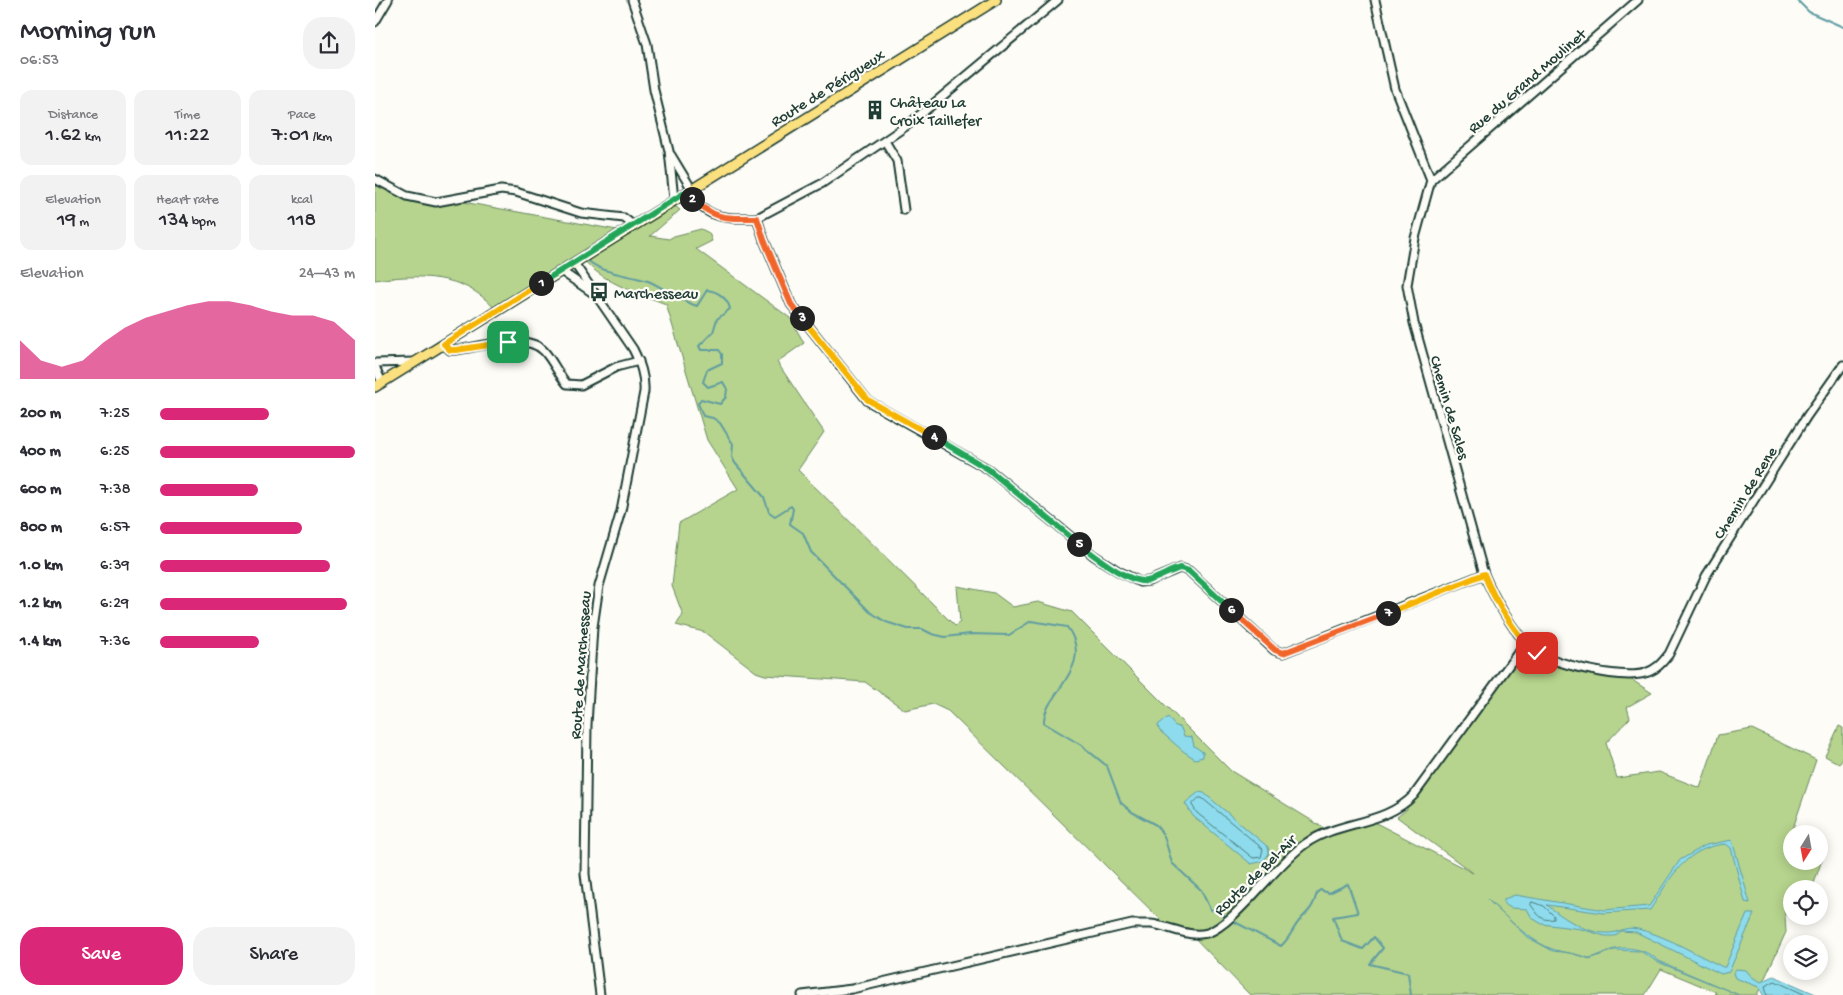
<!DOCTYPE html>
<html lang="en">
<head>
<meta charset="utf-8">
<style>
	:root { --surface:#fff; --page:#f2f2f3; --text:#2b2b33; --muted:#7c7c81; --accent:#db2777 }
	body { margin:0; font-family:"Gochi Hand",sans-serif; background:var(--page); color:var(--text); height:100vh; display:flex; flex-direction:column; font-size:19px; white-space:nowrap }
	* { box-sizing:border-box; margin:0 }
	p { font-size:16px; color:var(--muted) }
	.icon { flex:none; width:28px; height:28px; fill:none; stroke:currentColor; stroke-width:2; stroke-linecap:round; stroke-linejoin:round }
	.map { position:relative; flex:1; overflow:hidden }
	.panel { display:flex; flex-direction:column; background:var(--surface); width:375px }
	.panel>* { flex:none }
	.needle { width:32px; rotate:191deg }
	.controls { position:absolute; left:1408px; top:825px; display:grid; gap:10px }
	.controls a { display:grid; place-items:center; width:45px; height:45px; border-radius:50%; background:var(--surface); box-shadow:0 2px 12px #0003; font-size:25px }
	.pin { position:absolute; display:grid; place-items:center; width:42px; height:42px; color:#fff; margin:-21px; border-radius:10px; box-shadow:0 2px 8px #0006 }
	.km { position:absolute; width:25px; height:25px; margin:-12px; border-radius:50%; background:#222; color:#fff; font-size:14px; line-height:25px; text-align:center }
	.round { display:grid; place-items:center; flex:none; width:52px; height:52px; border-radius:20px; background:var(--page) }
	.headline { display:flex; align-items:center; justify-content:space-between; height:85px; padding:0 20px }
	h1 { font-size:28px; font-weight:600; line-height:38px }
	.stats { display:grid; grid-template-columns:repeat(3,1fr); gap:8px; height:85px; padding:5px 20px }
	.stats div { display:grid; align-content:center; border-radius:12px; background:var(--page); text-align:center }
	.stats b { font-size:21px; font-weight:600 }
	.stats small { font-size:14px; font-weight:400 }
	.stats p { font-size:14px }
	.chart { height:140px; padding:10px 20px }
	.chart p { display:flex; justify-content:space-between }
	.chart svg { width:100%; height:90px; margin-top:5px; fill:var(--accent); opacity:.7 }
	.cta { display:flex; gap:10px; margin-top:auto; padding:10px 20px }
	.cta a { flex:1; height:58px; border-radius:20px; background:var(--accent); color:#fff; font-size:20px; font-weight:600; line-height:58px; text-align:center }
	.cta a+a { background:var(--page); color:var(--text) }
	ul { padding:0 20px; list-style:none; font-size:16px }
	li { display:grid; grid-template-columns:80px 60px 1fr; align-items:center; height:38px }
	li i { height:12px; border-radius:6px; background:var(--accent) }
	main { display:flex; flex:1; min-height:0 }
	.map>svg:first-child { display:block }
	.green { fill:#b6d48d; stroke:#6a8860 }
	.water { fill:#8ddbec; stroke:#619ca2 }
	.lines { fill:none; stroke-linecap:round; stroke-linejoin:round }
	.shore { stroke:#4b7c7e; stroke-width:1 }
	.stream { stroke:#619ca2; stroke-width:2 }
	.minor-casing { stroke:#1f3d34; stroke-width:11 }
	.major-casing { stroke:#1f3d34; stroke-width:12 }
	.minor { stroke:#fdfcf7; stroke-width:7 }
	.major { stroke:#fbe080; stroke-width:9 }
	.split-1-casing { stroke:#fff; stroke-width:10 }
	.split-2-casing { stroke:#fff; stroke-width:10 }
	.split-3-casing { stroke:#fff; stroke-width:10 }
	.split-4-casing { stroke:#fff; stroke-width:10 }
	.split-5-casing { stroke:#fff; stroke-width:10 }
	.split-6-casing { stroke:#fff; stroke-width:10 }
	.split-7-casing { stroke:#fff; stroke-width:10 }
	.split-8-casing { stroke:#fff; stroke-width:10 }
	.split-1 { stroke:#f5b400; stroke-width:6 }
	.split-2 { stroke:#22a559; stroke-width:6 }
	.split-3 { stroke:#f0652b; stroke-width:6 }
	.split-4 { stroke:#f5b400; stroke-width:6 }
	.split-5 { stroke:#22a559; stroke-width:6 }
	.split-6 { stroke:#22a559; stroke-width:6 }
	.split-7 { stroke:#f0652b; stroke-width:6 }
	.split-8 { stroke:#f5b400; stroke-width:6 }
	.labels { text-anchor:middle; stroke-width:4.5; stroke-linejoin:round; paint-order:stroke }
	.street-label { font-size:16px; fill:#1f3d34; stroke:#fdfcf7 }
	.poi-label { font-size:16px; fill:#1f3d34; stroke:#fdfcf7; text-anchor:start }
</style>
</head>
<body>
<main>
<section class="panel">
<div class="headline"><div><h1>Morning run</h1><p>06:53</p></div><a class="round"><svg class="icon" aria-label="share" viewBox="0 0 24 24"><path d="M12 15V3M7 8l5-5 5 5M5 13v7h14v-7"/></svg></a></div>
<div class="stats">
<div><p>Distance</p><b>1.62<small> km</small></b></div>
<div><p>Time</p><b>11:22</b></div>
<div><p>Pace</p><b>7:01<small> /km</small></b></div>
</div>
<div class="stats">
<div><p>Elevation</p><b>19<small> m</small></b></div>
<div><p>Heart rate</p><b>134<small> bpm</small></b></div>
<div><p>kcal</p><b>118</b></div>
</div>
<div class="chart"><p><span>Elevation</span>24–43 m</p>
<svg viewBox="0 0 160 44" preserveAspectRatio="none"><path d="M0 44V25L10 35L20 38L30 35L40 26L50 19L60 14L70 11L80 8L90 6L100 6L110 8L120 11L130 13L140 13L150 16L160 25V44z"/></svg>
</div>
<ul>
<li><b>200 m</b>7:25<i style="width:56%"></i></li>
<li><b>400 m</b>6:25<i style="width:100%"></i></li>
<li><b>600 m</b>7:38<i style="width:50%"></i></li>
<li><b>800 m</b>6:57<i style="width:73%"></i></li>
<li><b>1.0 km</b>6:39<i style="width:87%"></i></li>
<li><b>1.2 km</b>6:29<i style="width:96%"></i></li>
<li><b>1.4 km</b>7:36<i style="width:51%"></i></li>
</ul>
<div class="cta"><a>Save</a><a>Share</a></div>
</section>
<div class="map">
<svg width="1468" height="995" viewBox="0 0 1468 995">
	<rect width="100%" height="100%" fill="#fdfcf7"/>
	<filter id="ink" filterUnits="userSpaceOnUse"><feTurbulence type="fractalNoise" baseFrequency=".02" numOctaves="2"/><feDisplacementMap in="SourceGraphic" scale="10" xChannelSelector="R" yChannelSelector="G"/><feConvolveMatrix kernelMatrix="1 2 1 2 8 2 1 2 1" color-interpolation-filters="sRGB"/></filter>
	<g filter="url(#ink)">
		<!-- green -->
		<g class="green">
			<path d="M0 186 253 232 297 204 305 210 275 236 294 239 299 236 326 229 334 233 337 241 321 249 415 318 429 343 402 362 449 432 423 470 580 626 585 622 582 586 619 593 638 607 663 602 697 612 856 771 957 833 999 822 1098 873 1022 817 1031 810 1150 649 1200 672 1257 680 1277 693 1252 707 1255 718 1231 743 1242 778 1284 772 1325 788 1343 735 1377 729 1441 760 1416 834V861H1444V854L1448 857 1437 889H1416V900L1409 901 1411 932 1382 995H1340L1341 992 1286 969 1270 995H875L811 929 789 923 573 711 558 704 530 710 490 682 390 675 381 672 329 632 301 625 308 615 297 586 304 523 363 489 332 440 291 304C260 292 224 282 204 254L119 308C89 273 42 274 0 280Z"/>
			<path d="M1464 726 1468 728V757L1465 764 1450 756Z"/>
		</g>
		<!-- water -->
		<g class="water">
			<path d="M793 717 799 725 806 728 809 736 817 737 819 746 828 752V757L820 759 808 751 784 730 783 725Z"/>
			<path d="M824 792 829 793 893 847 894 853 889 861 876 864 818 816 810 803Z"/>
			<path d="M1357 840 1375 903 1370 902 1356 848 1351 844C1310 847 1295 879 1275 910L1228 913 1172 905C1189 918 1211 934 1234 933 1245 933 1248 926 1263 929 1290 935 1322 955 1348 967H1350L1372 914H1379L1354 972 1346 974 1261 932 1246 931 1240 936H1230L1206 929 1167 924 1157 918 1152 909 1136 908 1129 904V899L1140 895 1229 910 1274 906 1305 860 1331 845Z"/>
			<path d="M1112 899C1132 917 1153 941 1180 950 1191 953 1203 954 1214 958 1222 957 1229 952 1236 950 1253 945 1272 950 1284 961L1364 995 1283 962 1265 951 1239 950 1215 959 1195 953 1178 951 1152 937Z"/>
			<path d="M1361 969 1371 970 1377 977 1386 982 1399 976 1443 995H1388L1384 987 1360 978 1358 973Z"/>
		</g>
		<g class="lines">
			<!-- shore -->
			<g class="shore">
				<path d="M824 798H827L888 849 886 857 878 858 822 813 817 805Z"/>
				<path d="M1157 902 1169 906 1179 916V919C1166 922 1163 914 1156 905Z"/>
				<path d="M1392 995 1390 986 1400 981 1431 995"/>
			</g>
			<!-- stream -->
			<g class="stream">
				<path d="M1422 0 1434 12 1468 27"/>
				<path d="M211 259C229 275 252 274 273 281 290 288 304 301 322 306L332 290C343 291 353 299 355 309L342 319 338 332 324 346 326 350H344L347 354V363L332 370 328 382 333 387 348 382 352 389 351 397 345 404 326 399 323 403 328 416 338 418 345 423 358 444 357 457 360 463 389 497 394 512 400 516 416 506 418 509 415 524 428 533 436 552 495 612 511 622 533 629H547L557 634 570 637 595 634 634 635 656 621 692 627C722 667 667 695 669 723L706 745 732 766 746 803 757 812 781 825 789 836 797 863 826 890 835 909 852 917"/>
				<path d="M856 920 906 946C916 937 917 929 925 920 930 914 935 911 938 904 941 899 940 894 945 890L954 893 973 884 983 913 958 917 967 941 988 949 999 937 1008 948 995 964 1033 973 1036 995"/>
			</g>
			<defs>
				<g id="minor">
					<path d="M257 0 272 44 279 90 294 151 299 199"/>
					<path d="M1000 0 1020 89 1056 180 1040 238 1032 285 1039 323 1109 574C1118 596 1138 632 1156 648 1175 664 1246 680 1270 673 1281 670 1287 663 1294 654L1331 576 1432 416 1468 365"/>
					<path d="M0 22 13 0"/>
					<path d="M510 141 522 161 529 210"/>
					<path d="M296 155 316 188"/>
					<path d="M0 179 32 196 61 202 126 190 141 192 206 213 249 218 258 225"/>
					<path d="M1056 180 1263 0"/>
					<path d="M311 192C336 220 346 218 382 218L389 240 416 304 493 401 613 469 718 555 743 571 765 582 774 581 805 568 814 571 899 650 908 653 1109 574"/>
					<path d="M382 218 446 184 534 124 683 0"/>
					<path d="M199 263 258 349C265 363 270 376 269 392L246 511 224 586 218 627 212 725 210 874 225 995"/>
					<path d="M186 271 218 293"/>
					<path d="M69 344 75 350H81C105 347 151 332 169 351 178 361 183 374 192 384L206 385 241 367 264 361"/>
					<path d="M0 363 39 362"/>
					<path d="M0 366 7 383"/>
					<path d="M427 995 477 989 757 924C763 924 770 924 776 924 794 926 814 938 832 933 859 925 902 863 930 844 964 820 1009 826 1039 795L1150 643"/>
				</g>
				<path id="major" d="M0 387 621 0"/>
			</defs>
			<!-- minor casing -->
			<use href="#minor" class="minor-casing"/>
			<!-- major casing -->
			<use href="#major" class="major-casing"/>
			<!-- minor -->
			<use href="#minor" class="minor"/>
			<!-- major -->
			<use href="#major" class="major"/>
		</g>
	</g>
	<g class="lines" filter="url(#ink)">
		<defs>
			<path id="split-1" d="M133 342 81 350H75L69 344 166 283"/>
			<path id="split-2" d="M166 283 311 192 317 199"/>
			<path id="split-3" d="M317 199C343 221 350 218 382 218L389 240 416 304 427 318"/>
			<path id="split-4" d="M427 318 493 400 559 437"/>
			<path id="split-5" d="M559 437 613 469 704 544"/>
			<path id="split-6" d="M704 544C719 555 754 584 772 581 783 579 794 571 805 568L814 571 856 610"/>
			<path id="split-7" d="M856 610 900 650 908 653 1013 613"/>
			<path id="split-8" d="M1013 613 1109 574C1119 599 1141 637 1162 653"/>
		</defs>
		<!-- split-1 casing -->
		<use href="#split-1" class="split-1-casing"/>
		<!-- split-2 casing -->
		<use href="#split-2" class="split-2-casing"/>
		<!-- split-3 casing -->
		<use href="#split-3" class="split-3-casing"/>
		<!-- split-4 casing -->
		<use href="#split-4" class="split-4-casing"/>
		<!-- split-5 casing -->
		<use href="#split-5" class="split-5-casing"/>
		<!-- split-6 casing -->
		<use href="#split-6" class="split-6-casing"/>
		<!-- split-7 casing -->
		<use href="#split-7" class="split-7-casing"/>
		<!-- split-8 casing -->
		<use href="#split-8" class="split-8-casing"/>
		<!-- split-1 -->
		<use href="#split-1" class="split-1"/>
		<!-- split-2 -->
		<use href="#split-2" class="split-2"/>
		<!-- split-3 -->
		<use href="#split-3" class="split-3"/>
		<!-- split-4 -->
		<use href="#split-4" class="split-4"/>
		<!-- split-5 -->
		<use href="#split-5" class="split-5"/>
		<!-- split-6 -->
		<use href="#split-6" class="split-6"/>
		<!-- split-7 -->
		<use href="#split-7" class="split-7"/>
		<!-- split-8 -->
		<use href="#split-8" class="split-8"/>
	</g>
	<!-- icons -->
	<defs>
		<symbol id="building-bare" viewBox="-9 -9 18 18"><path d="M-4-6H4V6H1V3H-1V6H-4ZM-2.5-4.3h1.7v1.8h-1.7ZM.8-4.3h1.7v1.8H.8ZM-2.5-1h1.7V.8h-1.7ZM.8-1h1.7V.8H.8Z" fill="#1f3d34" stroke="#fdfcf7" stroke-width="2.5" paint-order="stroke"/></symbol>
		<symbol id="bus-bare" viewBox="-9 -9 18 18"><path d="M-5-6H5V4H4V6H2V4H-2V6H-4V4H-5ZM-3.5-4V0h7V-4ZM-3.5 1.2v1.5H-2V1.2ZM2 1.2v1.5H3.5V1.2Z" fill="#1f3d34" stroke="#fdfcf7" stroke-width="2.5" paint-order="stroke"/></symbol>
	</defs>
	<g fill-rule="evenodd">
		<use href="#building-bare" x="486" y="96" width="28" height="28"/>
		<use href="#bus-bare" x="210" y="278" width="28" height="28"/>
	</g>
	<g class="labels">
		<!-- street labels -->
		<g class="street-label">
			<text transform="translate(1151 80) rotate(-41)" y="6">Rue du Grand Moulinet</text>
			<text transform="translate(452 87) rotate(-32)" y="6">Route de Périgueux</text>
			<text transform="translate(1076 407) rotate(74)" y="6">Chemin de Sales</text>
			<text transform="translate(1369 492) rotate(-58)" y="6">Chemin de Rene</text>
			<text transform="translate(204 665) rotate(-86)" y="6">Route de Marchesseau</text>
			<text transform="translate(879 874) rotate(-44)" y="6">Route de Bel-Air</text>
		</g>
		<!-- poi labels -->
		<g class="poi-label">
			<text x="515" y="107">Château La<tspan x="515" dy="18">Croix Taillefer</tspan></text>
			<text x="239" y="298">Marchesseau</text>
		</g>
	</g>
</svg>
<div class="controls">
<a><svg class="needle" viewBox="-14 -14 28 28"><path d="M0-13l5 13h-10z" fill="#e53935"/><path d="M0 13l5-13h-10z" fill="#7c7c81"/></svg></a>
<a><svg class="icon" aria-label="locate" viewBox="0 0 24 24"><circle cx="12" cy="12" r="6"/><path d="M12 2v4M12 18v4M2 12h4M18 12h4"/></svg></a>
<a><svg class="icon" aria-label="layers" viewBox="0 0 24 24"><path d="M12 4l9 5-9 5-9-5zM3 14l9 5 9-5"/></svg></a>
</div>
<div class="pin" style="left:133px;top:342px;background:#1e9e55"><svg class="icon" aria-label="arrive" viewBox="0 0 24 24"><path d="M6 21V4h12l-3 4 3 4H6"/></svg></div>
<div class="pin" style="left:1162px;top:653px;background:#d93025"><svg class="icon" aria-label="check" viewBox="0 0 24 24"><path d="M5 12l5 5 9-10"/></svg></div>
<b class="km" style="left:166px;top:283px">1</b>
<b class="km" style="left:317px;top:199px">2</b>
<b class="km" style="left:427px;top:318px">3</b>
<b class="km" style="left:559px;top:437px">4</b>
<b class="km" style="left:704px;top:544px">5</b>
<b class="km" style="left:856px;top:610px">6</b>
<b class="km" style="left:1013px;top:613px">7</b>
</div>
</main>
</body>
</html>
